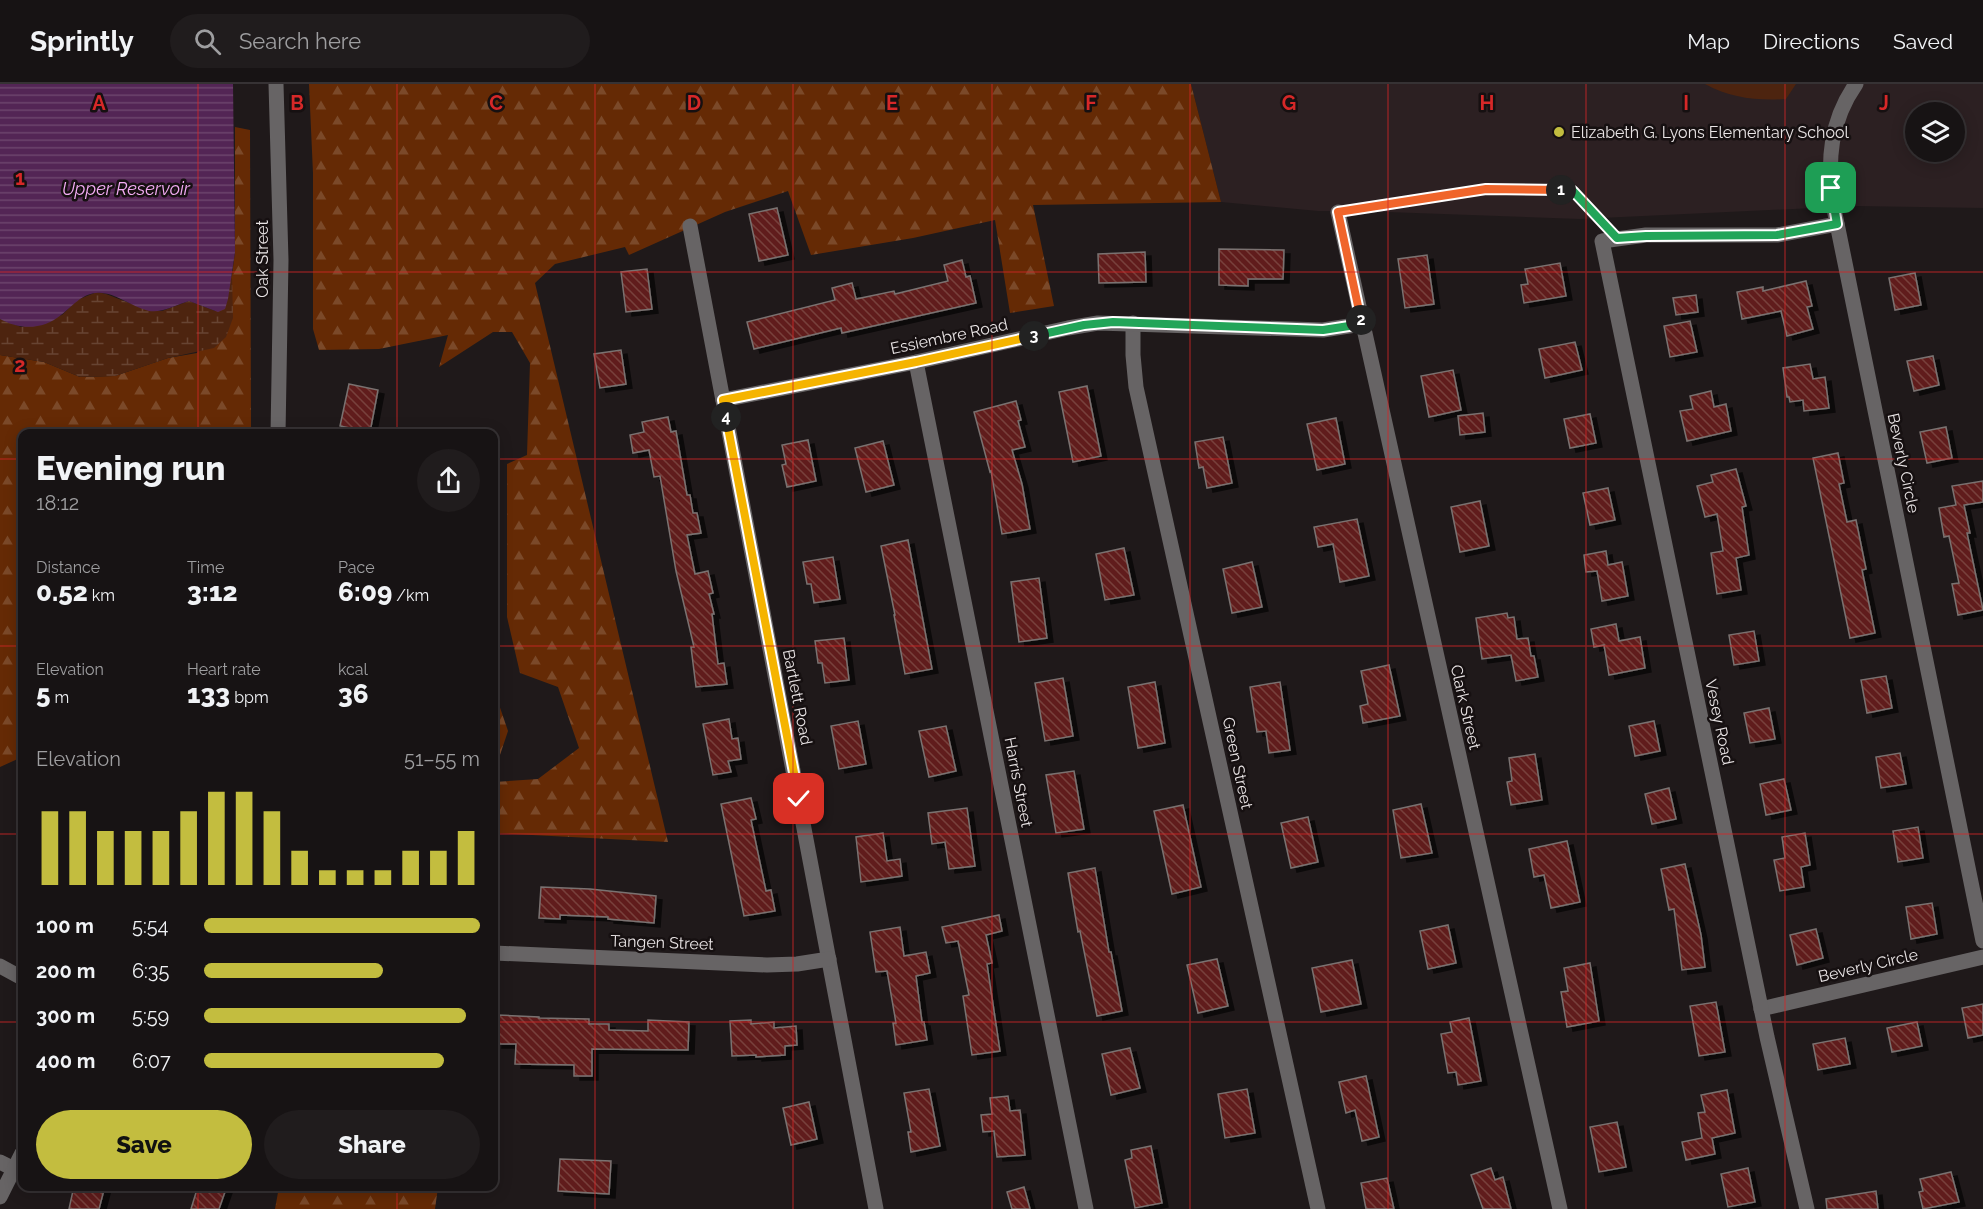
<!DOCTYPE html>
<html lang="en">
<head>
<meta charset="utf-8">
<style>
	:root { --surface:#171314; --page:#201c1d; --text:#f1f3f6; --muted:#9e9ea0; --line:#363234; --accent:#c3bd3f }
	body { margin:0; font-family:Raleway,sans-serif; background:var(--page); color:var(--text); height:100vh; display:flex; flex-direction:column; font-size:22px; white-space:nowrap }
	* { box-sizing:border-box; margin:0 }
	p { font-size:20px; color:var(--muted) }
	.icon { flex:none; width:33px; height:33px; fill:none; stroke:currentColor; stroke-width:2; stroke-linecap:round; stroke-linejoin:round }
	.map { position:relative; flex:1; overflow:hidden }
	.drawer { position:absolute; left:18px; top:345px; width:480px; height:762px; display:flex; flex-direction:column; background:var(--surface); border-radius:12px; box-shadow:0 3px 15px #0003,0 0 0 2px var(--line) }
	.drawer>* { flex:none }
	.controls { position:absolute; left:1905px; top:18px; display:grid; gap:12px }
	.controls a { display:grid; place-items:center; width:60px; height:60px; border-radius:50%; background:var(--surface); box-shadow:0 3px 15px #0003,0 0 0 2px var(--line); font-size:30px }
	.pin { position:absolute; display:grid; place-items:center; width:51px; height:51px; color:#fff; margin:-26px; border-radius:12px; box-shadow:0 3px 9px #0006 }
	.km { position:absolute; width:30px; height:30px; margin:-15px; border-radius:50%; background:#222; color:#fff; font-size:16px; line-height:30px; text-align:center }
	.round { display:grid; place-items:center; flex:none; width:63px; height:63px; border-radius:32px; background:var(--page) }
	.overview { display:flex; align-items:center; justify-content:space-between; height:102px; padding:0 18px }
	h1 { font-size:33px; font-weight:800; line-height:45px }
	.stats { display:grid; grid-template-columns:repeat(3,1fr); gap:9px; height:102px; padding:6px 18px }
	.stats div { display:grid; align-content:center }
	.stats b { font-size:26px; font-weight:800 }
	.stats small { font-size:16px; font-weight:400 }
	.stats p { font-size:16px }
	.chart { height:168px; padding:12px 18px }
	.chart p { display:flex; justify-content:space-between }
	.chart svg { width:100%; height:108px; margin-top:6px; stroke:var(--accent); stroke-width:6 }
	.primary-button { display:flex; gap:12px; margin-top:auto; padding:12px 18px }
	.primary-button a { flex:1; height:69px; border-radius:36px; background:var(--accent); color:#111; font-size:24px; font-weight:800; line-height:69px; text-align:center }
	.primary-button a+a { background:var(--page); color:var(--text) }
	ul { padding:0 18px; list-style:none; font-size:20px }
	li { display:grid; grid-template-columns:96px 72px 1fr; align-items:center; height:45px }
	li i { height:15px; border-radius:8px; background:var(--accent) }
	header { display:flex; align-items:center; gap:36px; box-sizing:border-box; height:84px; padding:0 30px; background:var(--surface); border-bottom:2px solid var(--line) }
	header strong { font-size:28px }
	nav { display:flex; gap:33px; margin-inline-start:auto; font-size:21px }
	.search { width:420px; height:54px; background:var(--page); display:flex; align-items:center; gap:15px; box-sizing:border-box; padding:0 21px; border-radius:33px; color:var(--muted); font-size:22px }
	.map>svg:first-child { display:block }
	.built { fill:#2c2022; fill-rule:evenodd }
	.forest { fill:url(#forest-firs) }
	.wetland { fill:url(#wetland-marsh) }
	.pitch { fill:#4d240f }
	.water { fill:url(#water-rules) }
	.building { fill:url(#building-back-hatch); stroke:#7a7271; stroke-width:1.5; filter:url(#shadow) }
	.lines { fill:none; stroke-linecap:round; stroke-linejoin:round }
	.path { stroke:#837e7f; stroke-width:4; stroke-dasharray:6 3; stroke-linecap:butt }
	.minor { stroke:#676465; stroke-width:15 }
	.split-1-casing { stroke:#fff; stroke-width:12 }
	.split-2-casing { stroke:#fff; stroke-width:12 }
	.split-3-casing { stroke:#fff; stroke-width:12 }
	.split-4-casing { stroke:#fff; stroke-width:12 }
	.split-5-casing { stroke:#fff; stroke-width:12 }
	.split-1 { stroke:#22a559; stroke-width:8 }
	.split-2 { stroke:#f0652b; stroke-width:8 }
	.split-3 { stroke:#22a559; stroke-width:8 }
	.split-4 { stroke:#f5b400; stroke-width:8 }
	.split-5 { stroke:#f5b400; stroke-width:8 }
	.grid { fill:none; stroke:#d62828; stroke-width:1.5; stroke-opacity:0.55 }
	.poi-dot { fill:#c3bd3f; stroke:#161011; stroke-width:2 }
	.labels { text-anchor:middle; stroke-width:5; stroke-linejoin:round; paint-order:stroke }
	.poi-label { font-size:16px; fill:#e9e4e5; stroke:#161011; text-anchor:start }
	.street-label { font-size:16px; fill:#e9e4e5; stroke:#161011 }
	.water-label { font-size:18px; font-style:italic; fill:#f4acf5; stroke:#161011 }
	.grid-label { font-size:20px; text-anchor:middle; font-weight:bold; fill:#d62828; stroke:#161011; stroke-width:5; stroke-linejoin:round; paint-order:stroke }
</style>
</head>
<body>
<header>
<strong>Sprintly</strong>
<div class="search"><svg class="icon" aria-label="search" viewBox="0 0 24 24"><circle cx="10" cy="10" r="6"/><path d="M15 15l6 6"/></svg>Search here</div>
<nav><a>Map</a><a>Directions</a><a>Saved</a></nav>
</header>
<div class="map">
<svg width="1983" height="1125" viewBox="0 0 1983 1125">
	<defs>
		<pattern id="forest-firs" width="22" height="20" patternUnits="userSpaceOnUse" patternTransform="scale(1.5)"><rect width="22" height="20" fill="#652a05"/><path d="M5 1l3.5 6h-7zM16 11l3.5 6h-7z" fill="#7b4929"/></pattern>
		<pattern id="wetland-marsh" width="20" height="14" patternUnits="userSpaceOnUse" patternTransform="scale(1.5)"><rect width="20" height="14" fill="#4d240f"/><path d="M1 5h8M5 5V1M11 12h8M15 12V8" fill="none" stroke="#674432"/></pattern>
		<pattern id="water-rules" width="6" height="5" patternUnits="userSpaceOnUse" patternTransform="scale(1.5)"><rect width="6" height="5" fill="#532555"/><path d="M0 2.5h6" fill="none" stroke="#6c446d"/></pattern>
		<pattern id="building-back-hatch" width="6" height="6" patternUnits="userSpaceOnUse" patternTransform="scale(1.5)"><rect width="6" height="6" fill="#611f1b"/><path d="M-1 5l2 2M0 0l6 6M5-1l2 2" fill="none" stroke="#783f3c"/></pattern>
		<filter id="shadow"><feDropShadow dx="6" dy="4" stdDeviation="0" flood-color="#0009"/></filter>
	</defs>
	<rect width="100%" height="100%" fill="#1f191a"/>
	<!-- built -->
	<path class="built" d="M1191 0H1983V124L1856 122 1580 135 1360 127H1318L1221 118ZM1916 28H1954V68H1916Z"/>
	<!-- forest -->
	<g class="forest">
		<path d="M309 0H1191L1221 118 1033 121 1054 222 1010 229 995 136 913 154 811 171 788 107 725 128 629 171 625 163 555 180 535 199 668 758 494 749V698L538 695 579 664 558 603 520 589 507 533V380L527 371 530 279 512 248H493L439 283 448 251 379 265 319 266 313 245V89Z"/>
		<path d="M235 43 250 46 251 349 22 350V673L0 683V271L44 278 80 293 115 292 168 274 197 269 232 191 235 168Z"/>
		<path d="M494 606 508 647 500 671 494 672Z"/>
		<path d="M279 1103V1102L438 1103 435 1125H275Z"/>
	</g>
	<!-- wetland -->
	<path class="wetland" d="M232 191 233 234 226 253 214 264 168 274 115 292 80 293 44 278 0 271V235L21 243 62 231 77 216 97 208 106 210 150 227H162L189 217 218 228 225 225Z"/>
	<!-- pitch -->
	<path class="pitch" d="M1705 0H1796L1786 15C1758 17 1730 14 1705 0Z"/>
	<!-- water -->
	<path class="water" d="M0 0H233L235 168 228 215 225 225 218 228 189 217C176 221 162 229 149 227 131 223 114 207 96 209 81 210 72 223 61 231 43 246 20 246 0 235Z"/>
	<!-- building -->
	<g class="building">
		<path d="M777 124 788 171 759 177 749 130Z"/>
		<path d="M1219 165 1284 166 1283 195H1248V202L1219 201Z"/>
		<path d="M1145 168 1146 198 1099 199 1098 170Z"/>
		<path d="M1427 171 1434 220 1405 224 1398 175Z"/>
		<path d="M962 176 966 193 970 192 976 219 842 249 841 244 754 265 747 238 835 216 832 204 852 199 856 215 894 207 895 210 948 197 944 181Z"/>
		<path d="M1560 179 1566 212 1524 219 1521 201 1528 200 1525 185Z"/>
		<path d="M647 185 652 225 626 228 621 188Z"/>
		<path d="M1915 189 1921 221 1895 226 1889 194Z"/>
		<path d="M1806 197 1812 222 1807 223 1813 245 1787 252 1781 227 1742 235 1737 208 1763 203V207Z"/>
		<path d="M1696 211 1698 228 1676 231 1673 214Z"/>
		<path d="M1690 237 1697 268 1670 273 1664 242Z"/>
		<path d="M1575 258 1582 286 1545 294 1539 265Z"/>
		<path d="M621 266 626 300 600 304 594 270Z"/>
		<path d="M1933 272 1939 301 1914 307 1907 277Z"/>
		<path d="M1810 280 1813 295 1825 293 1829 324 1804 327 1803 316 1790 318 1789 313H1787L1783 284Z"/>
		<path d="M1453 286 1461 326 1429 333 1421 292Z"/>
		<path d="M349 300 378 306 370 348 340 342Z"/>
		<path d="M1087 302 1101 372 1073 378 1059 308Z"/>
		<path d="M1711 307 1714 323 1726 320 1731 347 1687 357 1680 327 1693 325 1690 312Z"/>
		<path d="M1016 317 1021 336 1018 337 1025 363 1012 366 1022 400 1030 445 1002 450 991 387 990 388 974 328Z"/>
		<path d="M1483 329 1485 348 1460 351 1458 332Z"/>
		<path d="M1590 330 1596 359 1570 364 1564 335Z"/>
		<path d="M668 333 671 348 676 347 687 411H690L693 429H697L701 449 687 451 695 490 708 487 713 509 709 510 714 530H712L718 580 724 579 727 600 696 603 691 563H694L676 487 660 392 654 393 649 366 633 369 630 351 644 348 642 338Z"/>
		<path d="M1336 334 1345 380 1317 386 1307 340Z"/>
		<path d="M1946 343 1952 374 1927 379 1920 348Z"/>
		<path d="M1223 353 1232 399 1207 404 1203 383 1199 384 1195 358Z"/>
		<path d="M808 356 816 397 787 403 782 381 786 380 782 361Z"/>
		<path d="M883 357 894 401 866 408 855 364Z"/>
		<path d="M1838 369 1844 399 1839 400 1847 438 1856 436 1866 485 1862 486 1875 549 1850 554 1813 374Z"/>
		<path d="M1736 385 1746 422 1742 423 1749 471 1736 474 1741 506 1717 510 1711 469 1723 467 1717 430 1705 433 1697 402 1713 398 1711 391Z"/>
		<path d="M1983 397V418L1964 421 1970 449H1967L1983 526 1958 531 1952 500 1959 499 1949 452 1944 453 1939 424 1956 421 1952 402Z"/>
		<path d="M1608 404 1615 436 1590 441 1583 409Z"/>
		<path d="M1480 417 1489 462 1460 468 1451 423Z"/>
		<path d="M1357 435 1369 492 1340 498 1333 460 1318 463 1314 443Z"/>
		<path d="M908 456 932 585 905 590 894 531H895L881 462Z"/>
		<path d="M1124 464 1134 511 1105 516 1096 470Z"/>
		<path d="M1606 467 1608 481 1622 478 1628 512 1602 517 1597 487 1586 488 1584 471Z"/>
		<path d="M833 473 840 515 814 519 811 500H807L803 478Z"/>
		<path d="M1252 478 1262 523 1232 529 1223 485Z"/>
		<path d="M1039 494 1047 554 1019 558 1011 498Z"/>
		<path d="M1507 529 1508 534 1514 533 1517 555 1528 554 1531 572H1534L1538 593 1516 597 1511 571 1482 575 1476 534Z"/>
		<path d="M1616 540 1619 557 1640 553 1645 584 1609 591 1604 561 1594 563 1591 545Z"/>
		<path d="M1754 547 1759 577 1734 581 1729 551Z"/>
		<path d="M844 554 849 596 825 599 822 579H818L815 557Z"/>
		<path d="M1389 581 1400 632 1363 639 1360 622 1368 620 1361 587Z"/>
		<path d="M1886 592 1892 624 1867 629 1861 596Z"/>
		<path d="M1063 594 1073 652 1045 657 1035 599Z"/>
		<path d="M1155 598 1165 659 1138 664 1128 603Z"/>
		<path d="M1280 598 1290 666 1269 669 1266 647 1257 648 1250 603Z"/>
		<path d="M1769 624 1775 655 1750 659 1744 629Z"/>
		<path d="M729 635 732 655 738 654 741 675 728 677 731 688 713 691 703 640Z"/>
		<path d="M858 637 866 680 839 685 831 642Z"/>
		<path d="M1654 637 1660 667 1635 672 1629 642Z"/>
		<path d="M946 642 956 687 929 693 919 647Z"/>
		<path d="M1900 669 1906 700 1881 704 1876 673Z"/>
		<path d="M1535 670 1542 716 1511 721 1507 698 1512 697 1509 674Z"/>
		<path d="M1074 687 1084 745 1056 749 1046 691Z"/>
		<path d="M1784 695 1791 726 1766 731 1760 700Z"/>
		<path d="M1669 704 1676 735 1652 740 1645 710Z"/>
		<path d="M751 714 756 735 751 736 766 807 771 806 775 827 744 832 721 720Z"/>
		<path d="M1421 720 1432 769 1401 774 1393 726Z"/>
		<path d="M1183 721 1201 803 1172 810 1154 727Z"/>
		<path d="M967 724 975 782 949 785 945 758 932 760 928 729Z"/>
		<path d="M1308 733 1318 778 1291 784 1281 739Z"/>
		<path d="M1918 743 1923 774 1898 778 1893 747Z"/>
		<path d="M883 749 887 777 900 775 902 792 861 798 856 753Z"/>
		<path d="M1805 749 1810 781 1801 783 1804 803 1780 807 1774 776 1785 774 1782 753Z"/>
		<path d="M1567 757 1580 818 1551 824 1544 791 1534 793 1529 765Z"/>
		<path d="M1685 780 1701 851 1705 883 1682 886 1674 825 1669 826 1661 785Z"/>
		<path d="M1095 784 1109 868H1111L1122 927 1097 932 1080 847 1078 848 1068 789Z"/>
		<path d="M541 803 590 805 656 812 654 839 608 835V833L560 831V835L539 834Z"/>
		<path d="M1932 819 1937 850 1911 855 1906 823Z"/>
		<path d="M999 831 1002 847 986 851 992 879 987 880 1000 967 972 971 963 912 969 911 958 857 946 859 942 843Z"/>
		<path d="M1448 841 1456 879 1428 885 1420 847Z"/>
		<path d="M900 843 904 872 926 868 930 889 916 892 922 938H924L927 956 896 961 893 939H896L887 887 876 888 870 848Z"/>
		<path d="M1816 845 1823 874 1797 881 1790 851Z"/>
		<path d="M1217 875 1228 922 1198 929 1187 881Z"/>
		<path d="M1352 876 1361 920 1321 928 1312 884Z"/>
		<path d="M1590 879 1599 937 1567 943 1561 908 1568 907 1564 884Z"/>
		<path d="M1716 918 1725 968 1699 972 1690 922Z"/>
		<path d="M1983 920V951L1968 954 1962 924Z"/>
		<path d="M497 931 539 933V934L589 935V940H609V946L648 947V936L689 938 688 966 592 965V992H574V981L515 980 516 960H496Z"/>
		<path d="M1469 934 1481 997 1458 1001 1456 988 1448 989 1441 950 1452 948 1450 938Z"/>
		<path d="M751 936V940L774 938V944L796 942 797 961 785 962V971L756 973V971L732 972 730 937Z"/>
		<path d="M1917 938 1922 962 1892 968 1887 944Z"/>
		<path d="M1845 954 1850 980 1818 986 1813 960Z"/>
		<path d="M1130 964 1140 1004 1111 1011 1102 970Z"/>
		<path d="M1366 992 1379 1053 1362 1057 1355 1026 1346 1029 1339 998Z"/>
		<path d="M929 1005 940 1062 911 1068 908 1048H911L904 1009Z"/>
		<path d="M1247 1005 1255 1049 1225 1054 1218 1010Z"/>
		<path d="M1727 1006 1735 1049 1712 1054 1715 1070 1686 1076 1682 1058 1702 1054 1698 1029 1705 1028 1701 1011Z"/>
		<path d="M1008 1012 1010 1027 1020 1026 1025 1071 997 1073 994 1047 983 1048 981 1031 992 1030 990 1014Z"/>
		<path d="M809 1018 817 1055 791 1061 783 1024Z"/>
		<path d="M1617 1038 1626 1083 1599 1088 1590 1043Z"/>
		<path d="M1151 1062 1162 1119 1135 1124 1125 1076 1132 1074 1131 1066Z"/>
		<path d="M560 1075 611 1077 609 1110 558 1107Z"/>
		<path d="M1491 1084 1495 1096 1503 1093 1511 1125H1483L1471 1091Z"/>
		<path d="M1748 1084 1755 1118 1728 1123 1721 1090Z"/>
		<path d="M1951 1088 1959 1118 1923 1125 1919 1108 1923 1107 1920 1095Z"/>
		<path d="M1387 1094 1394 1125H1366L1361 1099Z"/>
		<path d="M74 1102H105L99 1125H69Z"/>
		<path d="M198 1102H227L219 1125H191Z"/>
		<path d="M1024 1103 1030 1125H1012L1007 1108Z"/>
		<path d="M1876 1107 1878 1125H1827L1826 1115Z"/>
	</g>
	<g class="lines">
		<!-- path -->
		<path class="path" d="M1354 126 1486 105 1573 107 1604 139"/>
		<!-- minor -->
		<g class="minor">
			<path d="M276 0 281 176 278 350"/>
			<path d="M1856 0C1830 37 1827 77 1833 120L1983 857"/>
			<path d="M1338 128 1560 1125"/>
			<path d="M690 142 876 1125"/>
			<path d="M1133 239V271L1136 303 1318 1125"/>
			<path d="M916 278 1086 1125"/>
			<path d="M723 316 916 278 1068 244 1098 239 1323 246 1362 240"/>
			<path d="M494 869 767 881 797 880 829 875"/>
			<path d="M0 882 22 894"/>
			<path d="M1761 925 1983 873"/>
			<path d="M0 1078 14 1085"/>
			<path d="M0 1113 22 1069"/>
			<path d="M1807 1125 1767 953 1602 157 1646 151H1777L1837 140"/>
		</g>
	</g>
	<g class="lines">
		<defs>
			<path id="split-1" d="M1561 106 1573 107 1617 154 1646 152 1777 151 1837 140 1831 104"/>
			<path id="split-2" d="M1361 236 1338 128 1486 105 1561 106"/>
			<path id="split-3" d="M1034 252 1084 241 1113 238 1323 246 1362 240 1361 236"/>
			<path id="split-4" d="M726 333 723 316 916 278 1034 252"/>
			<path id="split-5" d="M726 333 799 715"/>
		</defs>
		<!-- split-1 casing -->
		<use href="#split-1" class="split-1-casing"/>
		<!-- split-2 casing -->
		<use href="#split-2" class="split-2-casing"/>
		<!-- split-3 casing -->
		<use href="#split-3" class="split-3-casing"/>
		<!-- split-4 casing -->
		<use href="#split-4" class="split-4-casing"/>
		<!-- split-5 casing -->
		<use href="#split-5" class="split-5-casing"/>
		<!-- split-1 -->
		<use href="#split-1" class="split-1"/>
		<!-- split-2 -->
		<use href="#split-2" class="split-2"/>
		<!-- split-3 -->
		<use href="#split-3" class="split-3"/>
		<!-- split-4 -->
		<use href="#split-4" class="split-4"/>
		<!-- split-5 -->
		<use href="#split-5" class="split-5"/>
	</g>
	<!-- grid -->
	<path class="grid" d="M198 0V350M397 0V350M595 0V1125M793 0V1125M992 0V1125M1190 0V1125M1388 0V1125M1586 0V1125M1785 0V1125M0 188H1983M0 375H22M494 375H1983M0 562H22M494 562H1983M0 750H22M494 750H1983M0 938H22M494 938H1983M198 1102V1125M397 1102V1125"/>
	<!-- markers -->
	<circle class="poi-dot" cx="1559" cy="48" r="6"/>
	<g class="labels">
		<!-- poi labels -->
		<g class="poi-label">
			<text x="1571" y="54">Elizabeth G. Lyons Elementary School</text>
		</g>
		<!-- street labels -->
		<g class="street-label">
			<text transform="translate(262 175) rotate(-90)" y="6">Oak Street</text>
			<text transform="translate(949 252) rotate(-12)" y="6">Essiembre Road</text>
			<text transform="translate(1904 379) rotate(78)" y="6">Beverly Circle</text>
			<text transform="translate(798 613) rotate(79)" y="6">Bartlett Road</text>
			<text transform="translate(1466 623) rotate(77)" y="6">Clark Street</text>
			<text transform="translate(1720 638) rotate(78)" y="6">Vesey Road</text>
			<text transform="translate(1238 679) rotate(78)" y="6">Green Street</text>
			<text transform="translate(1019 698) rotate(79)" y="6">Harris Street</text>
			<text transform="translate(662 858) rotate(2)" y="6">Tangen Street</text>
			<text transform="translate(1868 881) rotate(-13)" y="6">Beverly Circle</text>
		</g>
		<!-- water labels -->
		<g class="water-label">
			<text x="126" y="111">Upper Reservoir</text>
		</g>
	</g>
	<g class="grid-label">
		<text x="99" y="26">A</text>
		<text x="297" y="26">B</text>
		<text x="496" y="26">C</text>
		<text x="694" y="26">D</text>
		<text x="892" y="26">E</text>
		<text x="1091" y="26">F</text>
		<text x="1289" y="26">G</text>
		<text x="1487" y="26">H</text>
		<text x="1686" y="26">I</text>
		<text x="1884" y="26">J</text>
		<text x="20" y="101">1</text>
		<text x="20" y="288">2</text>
	</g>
</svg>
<div class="controls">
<a><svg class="icon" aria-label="layers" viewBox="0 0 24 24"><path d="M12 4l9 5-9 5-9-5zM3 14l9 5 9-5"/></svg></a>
</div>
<div class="pin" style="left:1831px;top:104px;background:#1e9e55"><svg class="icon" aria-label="arrive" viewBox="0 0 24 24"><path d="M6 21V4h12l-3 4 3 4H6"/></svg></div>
<div class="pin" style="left:799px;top:715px;background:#d93025"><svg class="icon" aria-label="check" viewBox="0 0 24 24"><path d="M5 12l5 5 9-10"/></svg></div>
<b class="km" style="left:1561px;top:106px">1</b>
<b class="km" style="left:1361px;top:236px">2</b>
<b class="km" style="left:1034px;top:252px">3</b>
<b class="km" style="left:726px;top:333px">4</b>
<section class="drawer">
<div class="overview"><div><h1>Evening run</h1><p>18:12</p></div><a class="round"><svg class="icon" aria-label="share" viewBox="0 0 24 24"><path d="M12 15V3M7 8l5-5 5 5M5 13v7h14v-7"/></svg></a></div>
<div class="stats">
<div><p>Distance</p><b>0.52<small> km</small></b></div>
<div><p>Time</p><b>3:12</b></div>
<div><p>Pace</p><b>6:09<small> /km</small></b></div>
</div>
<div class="stats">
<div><p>Elevation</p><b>5<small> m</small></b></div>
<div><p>Heart rate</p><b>133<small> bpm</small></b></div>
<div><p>kcal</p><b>36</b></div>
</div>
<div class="chart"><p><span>Elevation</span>51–55 m</p>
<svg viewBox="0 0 160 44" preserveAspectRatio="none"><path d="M5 44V14M15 44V14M25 44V22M35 44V22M45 44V22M55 44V14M65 44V6M75 44V6M85 44V14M95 44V30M105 44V38M115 44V38M125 44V38M135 44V30M145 44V30M155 44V22"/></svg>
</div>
<ul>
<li><b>100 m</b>5:54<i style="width:100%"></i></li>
<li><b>200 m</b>6:35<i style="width:65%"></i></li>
<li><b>300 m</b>5:59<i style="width:95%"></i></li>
<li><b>400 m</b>6:07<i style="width:87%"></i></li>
</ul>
<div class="primary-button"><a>Save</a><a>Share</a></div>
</section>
</div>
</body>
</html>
